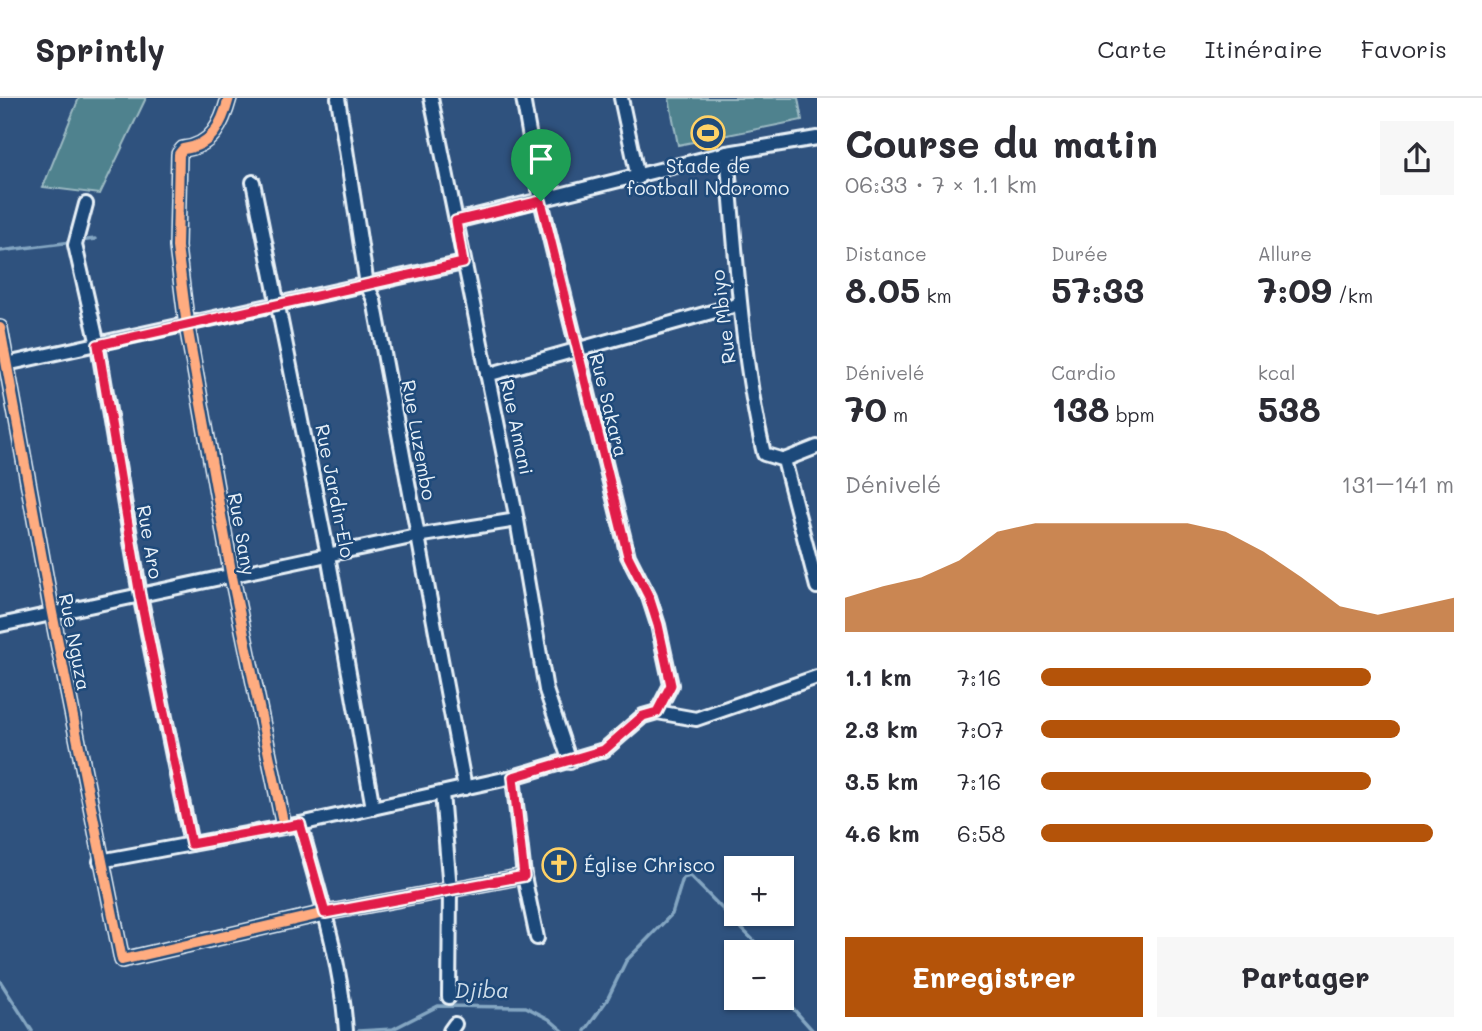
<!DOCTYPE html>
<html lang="fr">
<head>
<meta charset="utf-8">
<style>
	:root { --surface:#fff; --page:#f7f7f7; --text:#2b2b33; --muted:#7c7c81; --line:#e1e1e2; --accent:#b45309 }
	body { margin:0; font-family:Mali,sans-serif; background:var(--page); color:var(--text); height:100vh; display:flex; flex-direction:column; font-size:26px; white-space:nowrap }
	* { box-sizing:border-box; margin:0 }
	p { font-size:23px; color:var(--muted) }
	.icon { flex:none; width:38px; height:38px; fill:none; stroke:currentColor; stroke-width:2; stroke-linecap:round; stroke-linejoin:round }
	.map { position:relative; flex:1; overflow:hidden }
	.side { display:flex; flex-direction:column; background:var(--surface); width:665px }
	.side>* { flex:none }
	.fabs { position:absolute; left:724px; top:758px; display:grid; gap:14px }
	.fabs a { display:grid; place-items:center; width:70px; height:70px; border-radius:0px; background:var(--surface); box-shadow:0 2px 5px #0004; font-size:35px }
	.pin { position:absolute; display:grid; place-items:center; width:60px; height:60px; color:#fff; margin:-72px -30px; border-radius:50% 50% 50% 0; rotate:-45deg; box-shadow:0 0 7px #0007 }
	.pin .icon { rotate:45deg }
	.round { display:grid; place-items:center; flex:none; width:74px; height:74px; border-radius:0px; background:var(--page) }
	.overview { display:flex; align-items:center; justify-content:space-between; height:119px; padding:0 28px }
	h1 { font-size:38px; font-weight:800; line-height:52px }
	.figures { display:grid; grid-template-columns:repeat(3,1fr); gap:10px; height:119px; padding:7px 28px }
	.figures div { display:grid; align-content:center }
	.figures b { font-size:35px; font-weight:800 }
	.figures small { font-size:19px; font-weight:400 }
	.figures p { font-size:19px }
	.chart { height:196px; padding:14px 28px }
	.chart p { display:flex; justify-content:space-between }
	.chart svg { width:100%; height:126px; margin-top:7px; fill:var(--accent); opacity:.7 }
	.button { display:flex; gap:14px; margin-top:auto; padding:14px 28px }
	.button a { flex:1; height:80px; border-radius:0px; background:var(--accent); color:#fff; font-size:28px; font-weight:800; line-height:80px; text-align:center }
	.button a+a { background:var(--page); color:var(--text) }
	ul { padding:0 28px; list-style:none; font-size:23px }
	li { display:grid; grid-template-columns:112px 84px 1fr; align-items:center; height:52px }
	li i { height:18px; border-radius:9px; background:var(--accent) }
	header { display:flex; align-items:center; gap:42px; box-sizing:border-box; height:98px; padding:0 35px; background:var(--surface); border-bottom:2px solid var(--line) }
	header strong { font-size:33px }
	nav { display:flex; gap:38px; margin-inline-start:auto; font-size:24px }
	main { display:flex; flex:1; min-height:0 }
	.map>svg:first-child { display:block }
	.green { fill:#4f828e; stroke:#9cbac3; stroke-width:2 }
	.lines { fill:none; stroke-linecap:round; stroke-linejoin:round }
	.stream { stroke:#84a6c2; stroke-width:3.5 }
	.street-casing { stroke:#e8f1f8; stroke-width:18 }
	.street { stroke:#1f4a7a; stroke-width:12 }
	.cycleway-casing { stroke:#1f4a7a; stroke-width:15 }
	.cycleway { stroke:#ffac80; stroke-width:10 }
	.route-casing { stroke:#fff; stroke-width:14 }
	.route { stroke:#e11d48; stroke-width:9 }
	.labels { text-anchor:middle; stroke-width:5; stroke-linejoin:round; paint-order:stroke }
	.poi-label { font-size:19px; fill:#e8f1f8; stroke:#1f4a7a }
	.street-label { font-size:19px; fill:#e8f1f8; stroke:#1f4a7a }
	.water-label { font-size:21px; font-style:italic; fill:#cfdeea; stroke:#1f4a7a }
</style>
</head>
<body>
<header>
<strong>Sprintly</strong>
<nav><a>Carte</a><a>Itinéraire</a><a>Favoris</a></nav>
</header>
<main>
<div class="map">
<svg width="817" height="933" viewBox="0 0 817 933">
	<rect width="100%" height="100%" fill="#2f527e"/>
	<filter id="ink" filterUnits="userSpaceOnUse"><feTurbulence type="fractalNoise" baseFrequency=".0143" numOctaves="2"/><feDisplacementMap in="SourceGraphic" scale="14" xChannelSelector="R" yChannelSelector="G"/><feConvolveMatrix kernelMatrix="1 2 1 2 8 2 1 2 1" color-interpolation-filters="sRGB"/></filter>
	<g filter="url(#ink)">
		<!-- green -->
		<g class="green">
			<path d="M79 0H146L100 96 43 89Z"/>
			<path d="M669 0H798L802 22 678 47Z"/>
		</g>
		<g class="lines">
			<!-- stream -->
			<g class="stream">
				<path d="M80 143 95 141"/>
				<path d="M0 153 72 144"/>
				<path d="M0 883 32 933"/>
				<path d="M782 898 813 933"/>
				<path d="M358 933 393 931 438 908 526 909 549 921 563 933"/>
				<path d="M585 933 607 902 626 863 672 816 683 780 690 778 755 844 758 854"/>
			</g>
			<defs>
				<g id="street">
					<path d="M229 0C222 26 212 48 183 51L179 56 177 149 187 228 232 479 284 729"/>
					<path d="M338 0 367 187 374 202 465 690"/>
					<path d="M431 0 517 422 546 592 570 664"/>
					<path d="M523 0 541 103 628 458 649 499 658 527 671 587 657 614"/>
					<path d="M621 0 638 80"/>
					<path d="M727 55C736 156 741 257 764 356L784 362 817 489"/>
					<path d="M253 84 328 457 373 710"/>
					<path d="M86 106 75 147 98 247 140 497 191 746"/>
					<path d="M456 123 727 55 817 40"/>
					<path d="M0 230 52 515 122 862 325 815 524 778"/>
					<path d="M2 267 463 165"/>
					<path d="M487 277 740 206"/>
					<path d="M784 362 817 349"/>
					<path d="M0 527 416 438 517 422"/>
					<path d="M513 679 524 778 537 840"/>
					<path d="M442 695 450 792 449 899"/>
					<path d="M300 726C319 794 341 862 346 933"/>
					<path d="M100 763 300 726 513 679 604 652 643 618 657 614 696 621 817 579"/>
					<path d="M450 933 455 926"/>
				</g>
			</defs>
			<!-- street casing -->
			<use href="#street" class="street-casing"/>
			<!-- street -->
			<use href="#street" class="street"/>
			<defs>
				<g id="cycleway">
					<path d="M229 0C222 26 212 48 183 51L179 56 177 149 187 228 232 479 284 729"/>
					<path d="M0 230 52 515 122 862 325 815 524 778"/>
				</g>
			</defs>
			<!-- cycleway casing -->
			<use href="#cycleway" class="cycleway-casing"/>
			<!-- cycleway -->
			<use href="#cycleway" class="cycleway"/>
		</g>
	</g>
	<g class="lines" filter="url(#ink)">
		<defs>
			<path id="route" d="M541 103 628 458 649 499 658 527 671 587 657 614 643 618 604 652 513 679 524 778 325 815 300 726 191 746 140 498 98 247 463 165 456 123Z"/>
		</defs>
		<!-- route casing -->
		<use href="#route" class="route-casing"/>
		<!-- route -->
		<use href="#route" class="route"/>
	</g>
	<!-- icons -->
	<defs>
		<symbol id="stadium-ring" viewBox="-11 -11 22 22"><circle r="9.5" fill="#1f4a7a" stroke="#ffd166" stroke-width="1.5"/><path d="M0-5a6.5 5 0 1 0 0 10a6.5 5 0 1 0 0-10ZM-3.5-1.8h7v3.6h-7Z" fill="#ffd166"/></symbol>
		<symbol id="church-ring" viewBox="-11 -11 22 22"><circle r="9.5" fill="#1f4a7a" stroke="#ffd166" stroke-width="1.5"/><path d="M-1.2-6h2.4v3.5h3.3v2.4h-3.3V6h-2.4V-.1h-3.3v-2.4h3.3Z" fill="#ffd166"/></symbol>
	</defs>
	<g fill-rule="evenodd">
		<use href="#stadium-ring" x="689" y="16" width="38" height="38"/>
		<use href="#church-ring" x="540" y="748" width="38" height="38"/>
	</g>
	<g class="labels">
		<!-- poi labels -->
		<g class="poi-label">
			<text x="708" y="75">Stade de<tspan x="708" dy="22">football Ndoromo</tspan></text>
			<text x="584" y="774" text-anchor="start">Église Chrisco</text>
		</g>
		<!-- street labels -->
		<g class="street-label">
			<text transform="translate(723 219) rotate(-97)" y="7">Rue Mbiyo</text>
			<text transform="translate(609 307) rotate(76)" y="7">Rue Sakara</text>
			<text transform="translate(517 329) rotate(78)" y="7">Rue Amani</text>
			<text transform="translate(419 342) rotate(80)" y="7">Rue Luzembo</text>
			<text transform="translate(335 393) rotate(79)" y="7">Rue Jardin-Elo</text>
			<text transform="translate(242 436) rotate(80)" y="7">Rue Sany</text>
			<text transform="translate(150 444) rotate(80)" y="7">Rue Aro</text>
			<text transform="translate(75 544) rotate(79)" y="7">Rue Nguza</text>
		</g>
		<!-- water labels -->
		<g class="water-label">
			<text x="482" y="900">Djiba</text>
		</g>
	</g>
</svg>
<div class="fabs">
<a>+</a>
<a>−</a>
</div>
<div class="pin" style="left:541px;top:103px;background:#1e9e55"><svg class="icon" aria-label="arrive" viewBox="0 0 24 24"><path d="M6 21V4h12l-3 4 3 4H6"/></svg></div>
</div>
<section class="side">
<div class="overview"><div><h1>Course du matin</h1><p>06:33 · 7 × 1.1 km</p></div><a class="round"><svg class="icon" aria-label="share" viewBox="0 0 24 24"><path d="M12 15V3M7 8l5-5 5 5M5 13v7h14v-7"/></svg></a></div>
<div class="figures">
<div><p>Distance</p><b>8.05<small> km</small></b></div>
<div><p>Durée</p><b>57:33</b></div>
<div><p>Allure</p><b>7:09<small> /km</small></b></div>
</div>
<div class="figures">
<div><p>Dénivelé</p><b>70<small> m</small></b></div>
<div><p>Cardio</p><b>138<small> bpm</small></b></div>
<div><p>kcal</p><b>538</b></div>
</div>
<div class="chart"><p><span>Dénivelé</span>131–141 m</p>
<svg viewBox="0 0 160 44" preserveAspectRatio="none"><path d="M0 44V32L10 28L20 25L30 19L40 9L50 6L60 6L70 6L80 6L90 6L100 9L110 16L120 25L130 35L140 38L150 35L160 32V44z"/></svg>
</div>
<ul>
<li><b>1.1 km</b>7:16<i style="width:80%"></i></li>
<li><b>2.3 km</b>7:07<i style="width:87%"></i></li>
<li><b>3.5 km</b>7:16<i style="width:80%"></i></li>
<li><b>4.6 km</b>6:58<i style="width:95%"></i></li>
</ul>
<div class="button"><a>Enregistrer</a><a>Partager</a></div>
</section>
</main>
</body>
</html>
